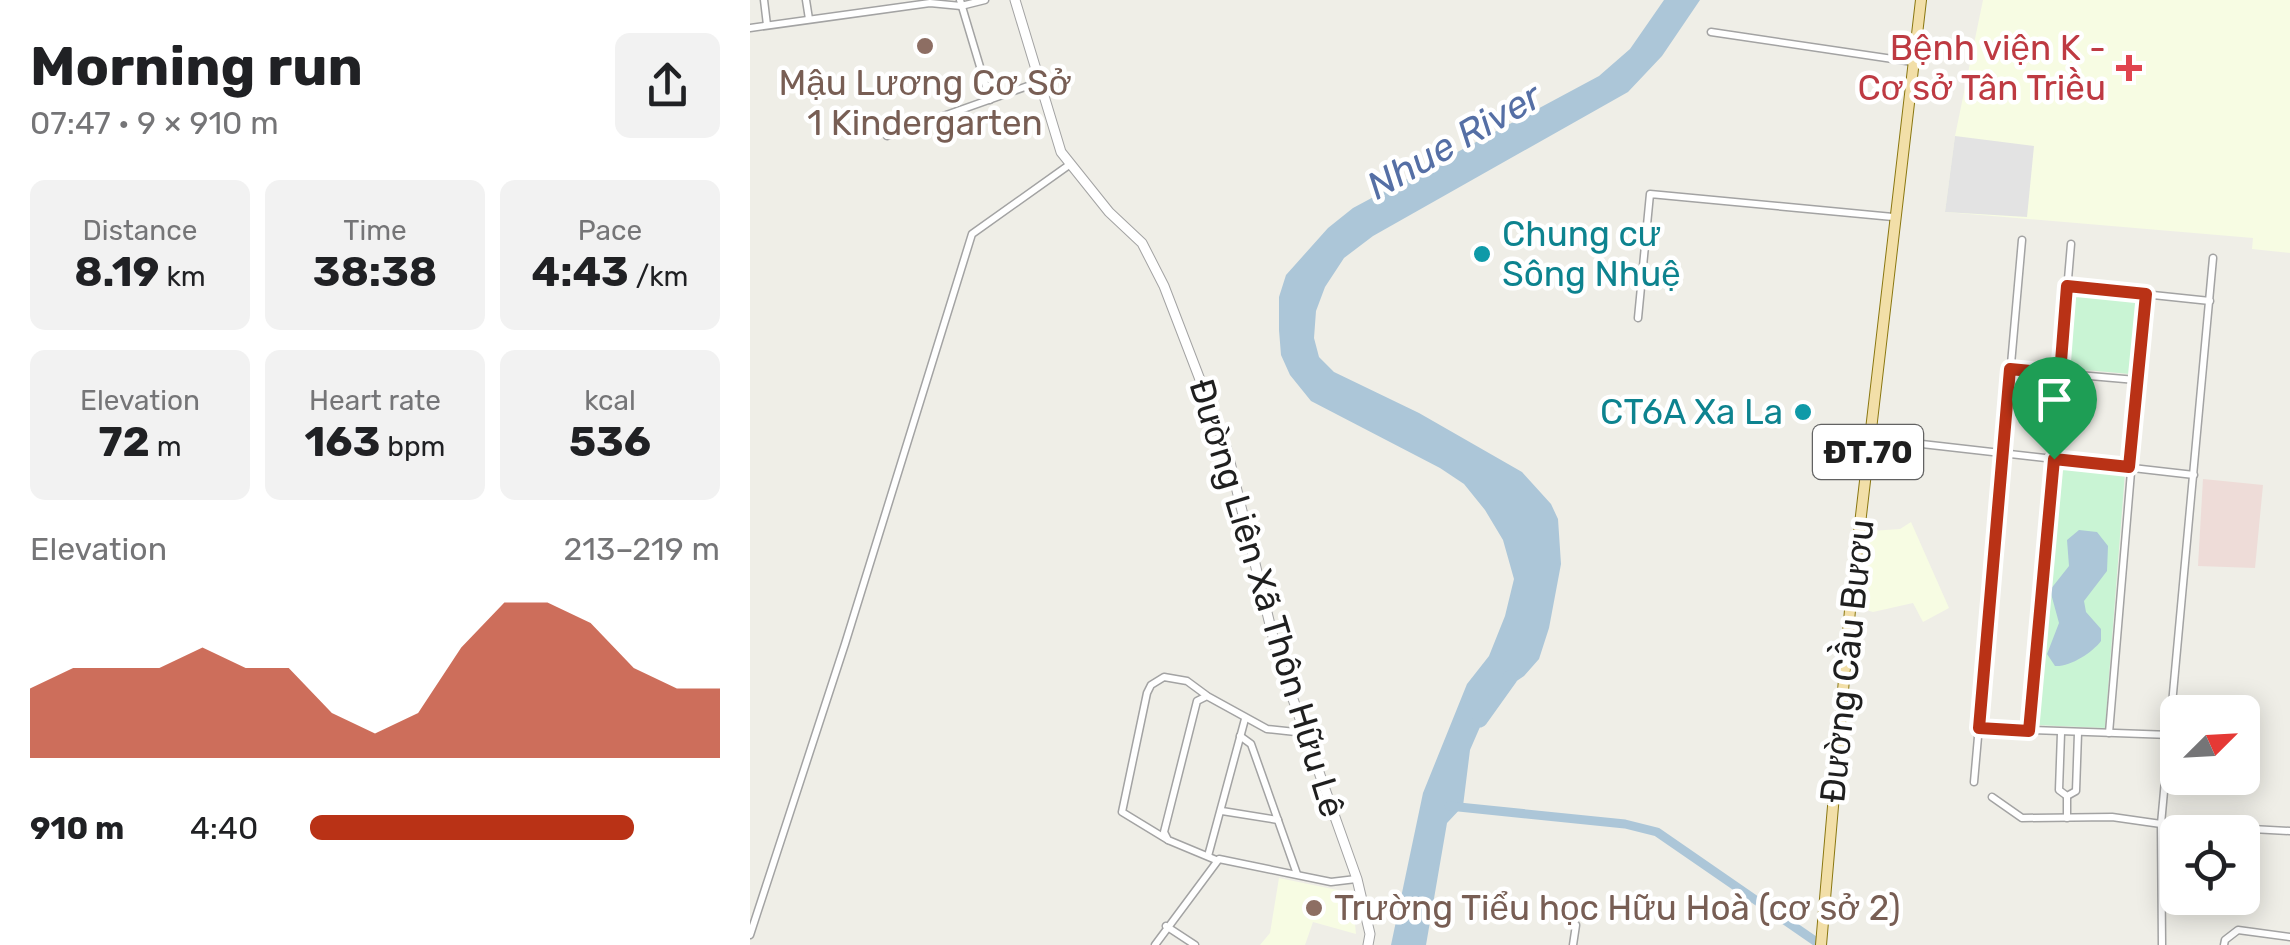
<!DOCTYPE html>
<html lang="en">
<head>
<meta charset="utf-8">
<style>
	:root { --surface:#fff; --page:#f2f2f2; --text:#202124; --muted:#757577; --accent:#b93216 }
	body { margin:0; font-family:Rubik,sans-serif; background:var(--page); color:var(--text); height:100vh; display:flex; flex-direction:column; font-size:38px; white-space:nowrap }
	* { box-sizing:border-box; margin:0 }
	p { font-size:32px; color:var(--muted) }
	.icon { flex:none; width:55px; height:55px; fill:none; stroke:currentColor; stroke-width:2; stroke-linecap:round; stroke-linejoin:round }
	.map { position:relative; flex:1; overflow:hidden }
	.sheet { display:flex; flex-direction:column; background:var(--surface); width:750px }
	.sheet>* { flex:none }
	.needle { width:65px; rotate:66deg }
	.tools { position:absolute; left:1410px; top:695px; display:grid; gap:20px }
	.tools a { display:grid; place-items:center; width:100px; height:100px; border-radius:15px; background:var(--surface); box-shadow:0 5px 25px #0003; font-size:50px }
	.pin { position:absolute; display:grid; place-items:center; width:85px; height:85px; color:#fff; margin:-102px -42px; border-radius:50% 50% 50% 0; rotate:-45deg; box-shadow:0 0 10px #0007 }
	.pin .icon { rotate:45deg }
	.round { display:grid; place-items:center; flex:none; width:105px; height:105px; border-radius:15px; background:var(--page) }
	.summary { display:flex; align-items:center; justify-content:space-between; height:170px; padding:0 30px }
	h1 { font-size:55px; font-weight:700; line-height:75px }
	.stats { display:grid; grid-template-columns:repeat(3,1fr); gap:15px; height:170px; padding:10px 30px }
	.stats div { display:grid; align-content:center; border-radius:15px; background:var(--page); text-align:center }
	.stats b { font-size:42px; font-weight:700 }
	.stats small { font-size:28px; font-weight:400 }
	.stats p { font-size:28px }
	.chart { height:280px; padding:20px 30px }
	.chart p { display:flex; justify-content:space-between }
	.chart svg { width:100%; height:180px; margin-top:10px; fill:var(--accent); opacity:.7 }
	ul { padding:0 30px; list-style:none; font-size:32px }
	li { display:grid; grid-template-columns:160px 120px 1fr; align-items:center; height:75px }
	li i { height:25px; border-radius:12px; background:var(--accent) }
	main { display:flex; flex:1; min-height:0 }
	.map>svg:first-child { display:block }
	.commercial { fill:#eedcd8 }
	.education { fill:#f7fce3 }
	.park { fill:#c9f4d4 }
	.parking { fill:#e3e3e3 }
	.water { fill:#acc6d8 }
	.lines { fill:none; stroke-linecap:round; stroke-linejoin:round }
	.canal { stroke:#acc6d8; stroke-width:9 }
	.river { stroke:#acc6d8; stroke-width:15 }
	.minor-casing { stroke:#a3a3a3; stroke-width:9 }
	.tertiary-casing { stroke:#a3a3a3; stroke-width:11 }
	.primary-casing { stroke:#8a7710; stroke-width:12 }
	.minor { stroke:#fff; stroke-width:6 }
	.tertiary { stroke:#fff; stroke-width:9 }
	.primary { stroke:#f2dfa8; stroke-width:10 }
	.route-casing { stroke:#fff; stroke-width:20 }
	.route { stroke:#b93216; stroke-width:12 }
	.education-dot { fill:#8d6e63; stroke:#fff; stroke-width:4 }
	.health-dot { fill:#e0444e; stroke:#fff; stroke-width:4 }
	.culture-dot { fill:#0f9aa8; stroke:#fff; stroke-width:4 }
	.labels { text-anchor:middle; stroke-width:9; stroke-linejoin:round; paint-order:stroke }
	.shield { fill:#fff; stroke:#626262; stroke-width:2.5 }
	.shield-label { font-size:32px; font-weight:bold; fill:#1f1f1f }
	.health-label { font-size:35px; fill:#be3a42; stroke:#fff; text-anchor:end }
	.education-label { font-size:35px; fill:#785e54; stroke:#fff }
	.culture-label { font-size:35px; fill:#0d838f; stroke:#fff; text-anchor:start }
	.street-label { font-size:35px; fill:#1f1f1f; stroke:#fff }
	.water-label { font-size:38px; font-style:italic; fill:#556fa5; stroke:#fff }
</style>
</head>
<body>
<main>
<section class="sheet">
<div class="summary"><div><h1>Morning run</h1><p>07:47 · 9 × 910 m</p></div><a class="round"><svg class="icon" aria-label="share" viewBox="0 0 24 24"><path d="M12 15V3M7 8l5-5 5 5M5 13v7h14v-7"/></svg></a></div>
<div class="stats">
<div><p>Distance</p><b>8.19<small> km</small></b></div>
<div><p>Time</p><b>38:38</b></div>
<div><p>Pace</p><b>4:43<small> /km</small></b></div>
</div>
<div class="stats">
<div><p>Elevation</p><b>72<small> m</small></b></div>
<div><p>Heart rate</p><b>163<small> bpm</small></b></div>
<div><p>kcal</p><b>536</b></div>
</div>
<div class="chart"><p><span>Elevation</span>213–219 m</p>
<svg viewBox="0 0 160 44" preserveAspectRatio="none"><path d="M0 44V27L10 22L20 22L30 22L40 17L50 22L60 22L70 33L80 38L90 33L100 17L110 6L120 6L130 11L140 22L150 27L160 27V44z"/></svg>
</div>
<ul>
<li><b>910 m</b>4:40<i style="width:79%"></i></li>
</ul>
</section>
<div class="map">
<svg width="1540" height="945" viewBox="0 0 1540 945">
	<rect width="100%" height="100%" fill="#efeee7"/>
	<!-- commercial -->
	<path class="commercial" d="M1453 479 1513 485 1505 568 1448 566Z"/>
	<!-- education -->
	<g class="education">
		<path d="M1233 0H1540V253L1502 249 1503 238 1195 212 1205 136Z"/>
		<path d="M1161 522 1199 608 1173 622 1163 603 1123 612 1109 608 1121 531 1150 529Z"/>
		<path d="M529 878 602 893 606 934 563 922 555 945H510L520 933Z"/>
	</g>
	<!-- park -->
	<g class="park">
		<path d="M1322 292 1389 298 1380 374 1314 368Z"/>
		<path d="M1341 465 1375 472 1355 728 1285 725 1307 466 1340 469Z"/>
	</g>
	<!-- parking -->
	<path class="parking" d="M1205 136 1284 146 1277 217 1195 212Z"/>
	<!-- water -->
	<g class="water">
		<path d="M914 0H950L912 56 878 92 623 236 594 258 575 287 566 311 564 338 569 357 584 372 669 413 772 472 801 504 808 519 811 564 799 628 789 659 774 676 743 697 720 750 713 806 697 823 676 945H641L673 793 717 684 739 656 755 616 764 579 753 540 735 510 714 484 690 468 561 401 540 375 531 355 529 330V297L536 275 578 228 603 208 849 76 880 49Z"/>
		<path d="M1329 530 1347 532 1358 546 1357 571 1334 601 1336 612 1351 629V641C1342 653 1320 667 1305 666L1297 654 1309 623 1300 590 1319 566 1317 540Z"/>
	</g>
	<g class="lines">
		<!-- canal -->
		<path class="canal" d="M699 806 875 824 907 832 1065 941"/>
		<!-- river -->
		<path class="river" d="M730 720 760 678"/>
		<defs>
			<g id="minor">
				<path d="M14 0 17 25"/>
				<path d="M56 0 59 19"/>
				<path d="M210 0 240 100"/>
				<path d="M0 28 180 3 211 6 235 0"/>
				<path d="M961 32 1163 62"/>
				<path d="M137 136 289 82"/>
				<path d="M1317 286 1460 301"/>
				<path d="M888 318 900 194 1143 217"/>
				<path d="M1260 369 1386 380"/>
				<path d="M1310 373 1321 244"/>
				<path d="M1119 438 1444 475"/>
				<path d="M1229 728 1421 735"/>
				<path d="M1279 731 1304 459"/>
				<path d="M1311 733 1309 790 1317 796 1326 791 1328 733"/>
				<path d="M1359 733 1396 294"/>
				<path d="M490 736 501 744 547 874"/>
				<path d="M1224 782 1272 240"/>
				<path d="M1242 797 1272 818 1362 817 1411 824 1540 831"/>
				<path d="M472 811 528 820"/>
				<path d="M1317 818V796"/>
				<path d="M418 840 372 812 397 693 401 685 414 677 437 681 456 695"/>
				<path d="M458 856 495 719"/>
				<path d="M466 860 418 840 414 832 447 701 457 696 517 729 555 733"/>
				<path d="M416 926 445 945"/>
				<path d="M0 935 95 644 222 234 319 165"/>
				<path d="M405 945 469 859 581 882 606 879"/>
				<path d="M823 945 826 925"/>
				<path d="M1412 945 1411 824 1463 258"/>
				<path d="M1474 945 1475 940 1488 930 1540 937"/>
			</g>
			<path id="tertiary" d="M265 0 311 152 359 212 392 243 414 286 477 450 528 657 607 879 620 934 618 945"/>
			<path id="primary" d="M1071 945 1100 610 1171 0"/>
		</defs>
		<!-- minor casing -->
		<use href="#minor" class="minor-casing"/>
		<!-- tertiary casing -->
		<use href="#tertiary" class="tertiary-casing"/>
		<!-- primary casing -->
		<use href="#primary" class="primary-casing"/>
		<!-- minor -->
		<use href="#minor" class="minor"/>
		<!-- tertiary -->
		<use href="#tertiary" class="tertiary"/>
		<!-- primary -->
		<use href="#primary" class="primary"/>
	</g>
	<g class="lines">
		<defs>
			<path id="route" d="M1317 286 1396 294 1379 467 1304 459 1279 731 1229 728 1260 369 1310 374Z"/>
		</defs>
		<!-- route casing -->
		<use href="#route" class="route-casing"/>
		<!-- route -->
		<use href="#route" class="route"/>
	</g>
	<!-- markers -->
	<g class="education-dot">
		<circle cx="175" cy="46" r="10"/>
		<circle cx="564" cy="908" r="10"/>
	</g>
	<path class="health-dot" d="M1374 53h10v10h10v10h-10v10h-10v-10h-10v-10h10z"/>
	<g class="culture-dot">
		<circle cx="732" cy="254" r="10"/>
		<circle cx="1053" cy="412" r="10"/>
	</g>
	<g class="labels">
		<!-- shield labels -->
		<rect class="shield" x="1063" y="425" width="110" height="54" rx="8"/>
		<g class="shield-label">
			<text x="1118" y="463">ĐT.70</text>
		</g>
		<!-- health labels -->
		<g class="health-label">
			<text x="1356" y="60">Bệnh viện K -<tspan x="1356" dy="40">Cơ sở Tân Triều</tspan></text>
		</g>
		<!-- education labels -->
		<g class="education-label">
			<text x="175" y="95">Mậu Lương Cơ Sở<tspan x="175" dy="40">1 Kindergarten</tspan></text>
			<text x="584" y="920" text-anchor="start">Trường Tiểu học Hữu Hoà (cơ sở 2)</text>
		</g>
		<!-- culture labels -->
		<g class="culture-label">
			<text x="752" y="246">Chung cư<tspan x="752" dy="40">Sông Nhuệ</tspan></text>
			<text x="1033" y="424" text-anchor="end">CT6A Xa La</text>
		</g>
		<!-- street labels -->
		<g class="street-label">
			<text transform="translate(517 598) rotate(73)" y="12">Đường Liên Xã Thôn Hữu Lê</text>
			<text transform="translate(1097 661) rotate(-84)" y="12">Đường Cầu Bươu</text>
		</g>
		<!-- water labels -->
		<g class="water-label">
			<text transform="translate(704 141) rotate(-30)" y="13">Nhue River</text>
		</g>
	</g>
</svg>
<div class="tools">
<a><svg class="needle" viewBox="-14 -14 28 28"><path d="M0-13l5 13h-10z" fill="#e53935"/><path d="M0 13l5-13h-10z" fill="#757577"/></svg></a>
<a><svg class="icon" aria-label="locate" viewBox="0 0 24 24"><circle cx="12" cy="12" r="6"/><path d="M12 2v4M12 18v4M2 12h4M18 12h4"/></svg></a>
</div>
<div class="pin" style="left:1304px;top:459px;background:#1e9e55"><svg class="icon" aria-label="arrive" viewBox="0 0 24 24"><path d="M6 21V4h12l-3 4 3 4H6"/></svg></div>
</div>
</main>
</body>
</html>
